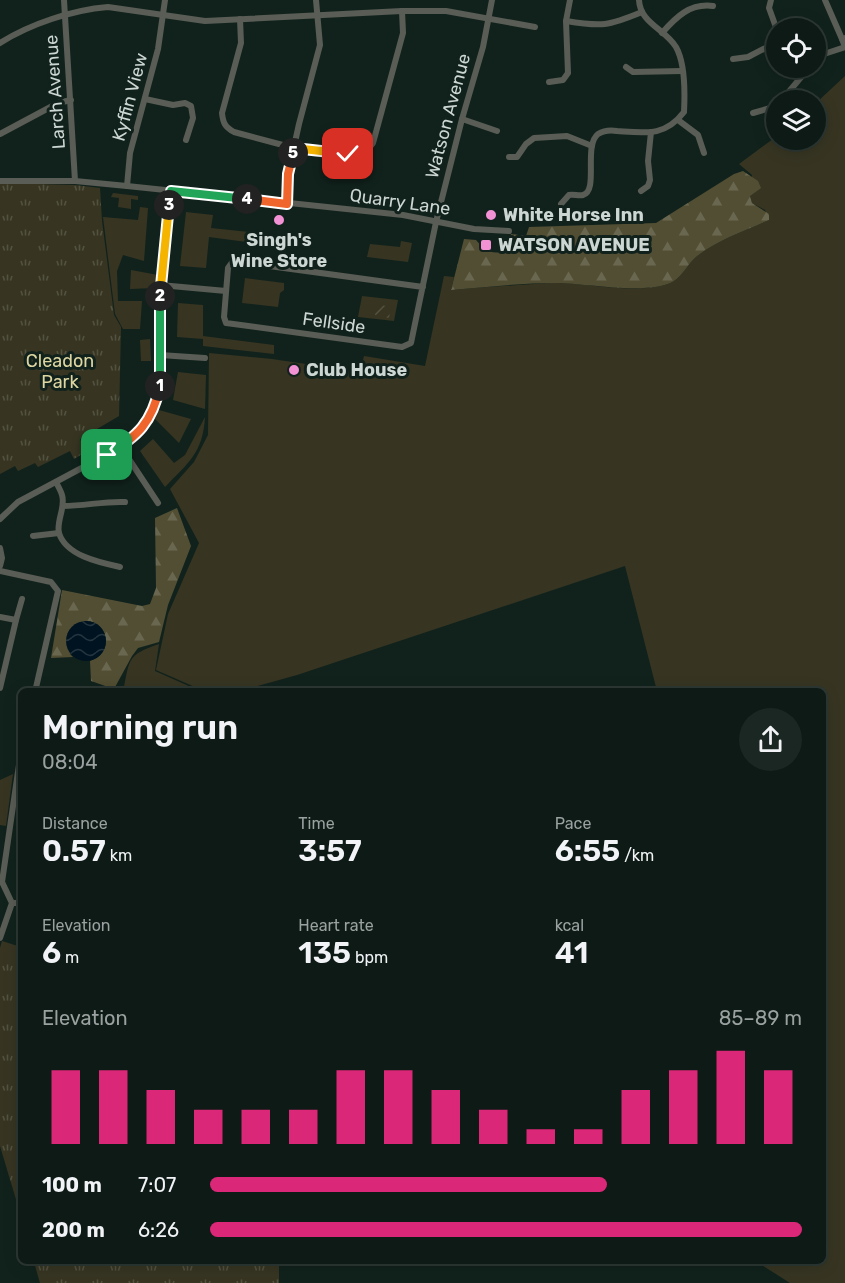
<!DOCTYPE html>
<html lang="en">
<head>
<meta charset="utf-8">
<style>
	:root { --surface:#0d1a15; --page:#1b2722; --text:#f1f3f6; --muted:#9aa1a0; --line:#2d3834; --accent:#db2777 }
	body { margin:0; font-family:Rubik,sans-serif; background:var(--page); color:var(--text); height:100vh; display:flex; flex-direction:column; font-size:22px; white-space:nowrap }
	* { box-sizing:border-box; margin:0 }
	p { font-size:20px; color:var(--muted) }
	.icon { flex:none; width:33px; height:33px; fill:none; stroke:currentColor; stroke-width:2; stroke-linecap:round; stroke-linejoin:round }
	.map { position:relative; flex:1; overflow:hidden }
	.details { position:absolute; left:18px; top:688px; width:808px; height:576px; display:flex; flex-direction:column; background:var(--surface); border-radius:9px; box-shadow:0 3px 15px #0003,0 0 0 2px var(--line) }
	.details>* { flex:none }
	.buttons { position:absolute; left:766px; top:18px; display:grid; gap:12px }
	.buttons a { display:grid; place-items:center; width:60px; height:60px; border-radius:50%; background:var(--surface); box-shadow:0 3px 15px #0003,0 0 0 2px var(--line); font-size:30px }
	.pin { position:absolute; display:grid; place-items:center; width:51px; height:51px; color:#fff; margin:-26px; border-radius:12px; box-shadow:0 3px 9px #0006 }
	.km { position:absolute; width:30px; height:30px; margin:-15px; border-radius:50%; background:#222; color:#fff; font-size:16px; line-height:30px; text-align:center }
	.round { display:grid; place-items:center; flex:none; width:63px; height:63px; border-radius:32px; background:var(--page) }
	.overview { display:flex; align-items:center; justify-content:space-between; height:102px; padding:0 24px }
	h1 { font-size:33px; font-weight:600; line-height:45px }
	.metrics { display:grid; grid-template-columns:repeat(3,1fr); gap:9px; height:102px; padding:6px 24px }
	.metrics div { display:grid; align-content:center }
	.metrics b { font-size:30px; font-weight:600 }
	.metrics small { font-size:16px; font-weight:400 }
	.metrics p { font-size:16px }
	.chart { height:168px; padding:12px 24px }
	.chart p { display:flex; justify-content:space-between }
	.chart svg { width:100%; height:108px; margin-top:6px; stroke:var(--accent); stroke-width:6 }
	ul { padding:0 24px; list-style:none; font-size:20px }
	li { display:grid; grid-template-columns:96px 72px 1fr; align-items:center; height:45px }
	li i { height:15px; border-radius:8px; background:var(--accent) }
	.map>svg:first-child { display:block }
	.grass { fill:#373522 }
	.forest { fill:url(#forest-firs) }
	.park { fill:url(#park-tufts) }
	.garden { fill:url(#garden-furrows) }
	.water { fill:url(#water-waves) }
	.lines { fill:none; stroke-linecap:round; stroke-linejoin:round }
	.minor { stroke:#595d56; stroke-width:6 }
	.split-1-casing { stroke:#fff; stroke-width:12 }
	.split-2-casing { stroke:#fff; stroke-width:12 }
	.split-3-casing { stroke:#fff; stroke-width:12 }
	.split-4-casing { stroke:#fff; stroke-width:12 }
	.split-5-casing { stroke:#fff; stroke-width:12 }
	.split-6-casing { stroke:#fff; stroke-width:12 }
	.split-1 { stroke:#f0652b; stroke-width:8 }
	.split-2 { stroke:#22a559; stroke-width:8 }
	.split-3 { stroke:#f5b400; stroke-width:8 }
	.split-4 { stroke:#22a559; stroke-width:8 }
	.split-5 { stroke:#f0652b; stroke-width:8 }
	.split-6 { stroke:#f5b400; stroke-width:8 }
	.poi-dot { fill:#f391d5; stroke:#11221c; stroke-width:2 }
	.labels { text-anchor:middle; stroke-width:6; stroke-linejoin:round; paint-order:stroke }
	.street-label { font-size:18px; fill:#ccd6d2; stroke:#11221c }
	.poi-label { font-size:18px; font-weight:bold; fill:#ccd6d2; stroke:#11221c; text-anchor:start }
	.park-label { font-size:18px; fill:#ded6a1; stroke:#11221c }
</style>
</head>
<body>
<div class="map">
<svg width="845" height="1283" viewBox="0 0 845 1283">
	<defs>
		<pattern id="forest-firs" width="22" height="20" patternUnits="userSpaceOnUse" patternTransform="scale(1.5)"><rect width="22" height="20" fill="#524e33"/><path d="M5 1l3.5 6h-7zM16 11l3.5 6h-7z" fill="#6a6750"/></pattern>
		<pattern id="park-tufts" width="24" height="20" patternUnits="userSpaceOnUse" patternTransform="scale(1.5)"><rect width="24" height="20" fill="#373522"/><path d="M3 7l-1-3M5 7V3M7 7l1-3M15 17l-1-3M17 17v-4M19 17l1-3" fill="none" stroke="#535241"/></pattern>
		<pattern id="garden-furrows" width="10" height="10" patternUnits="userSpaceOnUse" patternTransform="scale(1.5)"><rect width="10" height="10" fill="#373522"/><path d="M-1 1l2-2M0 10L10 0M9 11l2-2" fill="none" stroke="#535241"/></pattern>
		<pattern id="water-waves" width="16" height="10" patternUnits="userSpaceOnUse" patternTransform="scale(1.5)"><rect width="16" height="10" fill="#001320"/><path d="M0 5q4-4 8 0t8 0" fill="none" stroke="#243540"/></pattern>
	</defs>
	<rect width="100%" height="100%" fill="#11221c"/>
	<!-- grass -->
	<g class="grass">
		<path d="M845 76V1283H790L757 1262H824V692L657 691 625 566 297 675 240 691H204L156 670 168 614 199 543 170 489 194 462 208 435 209 353 272 359 360 372 364 356 425 366 444 276 454 277 451 290C485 287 518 285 552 283 583 282 648 297 674 281 683 275 688 264 696 257 717 240 745 231 769 220L765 210 752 203 750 196 752 175 739 164 777 136V140H816V103Z"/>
		<path d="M113 193 138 196V200L131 199V209L118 207 119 198 111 197Z"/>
		<path d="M140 207 148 208 144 261 123 255 117 271 118 301H142L140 329H123L115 314 103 217 138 220Z"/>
		<path d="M186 212 213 215 211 228 267 234 266 240 280 241 284 243 283 247 209 237 206 268 180 266Z"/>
		<path d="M401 241 412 243 408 262 367 257 370 244 400 247Z"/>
		<path d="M131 270 158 275 155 288 130 289Z"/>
		<path d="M245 278 284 283V290L280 293 278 307 242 303Z"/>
		<path d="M362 296 398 300 394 321 358 317Z"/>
		<path d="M178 303 203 305V336L274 345V354L203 346V339L177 337Z"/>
		<path d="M150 339 151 361H141L140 340Z"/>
		<path d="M178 372 206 375 205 409 173 400Z"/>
		<path d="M159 410 191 419 179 443 155 419Z"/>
		<path d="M205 417C203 453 188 463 165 487L140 451 153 439 174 463 185 455Z"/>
		<path d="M159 644 155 671 200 691H123C130 660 126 655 159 644Z"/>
		<path d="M13 774 6 826 0 825V780Z"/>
	</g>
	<!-- forest -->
	<g class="forest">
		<path d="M743 171 758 181 761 188 750 196 752 203 769 214V220C745 231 717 240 696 257 688 264 683 275 674 281 649 296 586 283 556 283 522 283 485 287 451 290L464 239 476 240C485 251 493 256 507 250L511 234 526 236 529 227 656 223 734 174Z"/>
		<path d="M177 508 191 546 168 605 159 642 138 648 132 656 114 689 91 681 90 661C121 651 102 608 74 625L70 654 73 657 51 658 62 590 142 606 150 604 156 588 155 518Z"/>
	</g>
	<!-- park -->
	<g class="park">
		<path d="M0 183 75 185 100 188 102 221 114 315 121 327 119 416 80 439 86 452 74 459 70 451 38 467 35 463 18 471 15 466 0 474Z"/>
		<path d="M2 941 21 947V1216L0 1146V948Z"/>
		<path d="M34 1262H279V1283H40Z"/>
	</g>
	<!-- garden -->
	<path class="garden" d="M376 304 391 307 389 318 375 315Z"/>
	<!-- water -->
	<circle class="water" cx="86" cy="641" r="20"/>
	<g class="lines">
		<!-- minor -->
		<g class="minor">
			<path d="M64 0 75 181"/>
			<path d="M771 0 769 8 777 30"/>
			<path d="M825 0 842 39 845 38"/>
			<path d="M240 19 241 43 222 113C223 123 225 127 234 132L294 148 348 154 359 153 368 149 373 143 403 33 402 11"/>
			<path d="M566 21C602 27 608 26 642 12"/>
			<path d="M662 33C676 17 690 3 713 6"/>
			<path d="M0 43C30 24 72 10 108 7L205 21 402 11H446L535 27"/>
			<path d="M824 54 845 47 842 39"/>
			<path d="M733 59 748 57 777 42"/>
			<path d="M626 67 633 72 682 71"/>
			<path d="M549 82 563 80 568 73 566 21 570 0"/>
			<path d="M145 99 173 105 185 103 191 106 193 118 186 140"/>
			<path d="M782 100 802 76 800 68"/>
			<path d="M753 113 777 106"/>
			<path d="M462 119 497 131"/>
			<path d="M678 120 698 135 704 153"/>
			<path d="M0 134 58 103 71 100"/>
			<path d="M509 157H517L526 144 534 138 567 136 592 146"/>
			<path d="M0 181H75L127 186 403 215 474 229 509 231"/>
			<path d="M127 186 130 153 158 49 165 0"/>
			<path d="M641 191 648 186 650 180 648 161 651 132"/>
			<path d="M287 204 288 174 299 124 320 45 316 0"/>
			<path d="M561 204 569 195C573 194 579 196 583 195 599 191 583 146 598 134 603 131 611 130 617 131 645 133 665 137 684 112 685 93 685 63 676 47 665 29 640 23 639 0"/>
			<path d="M160 285 226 291"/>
			<path d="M423 287 233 261 228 268 224 317 226 323 402 347 411 343 436 222 462 119 483 47 492 0"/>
			<path d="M160 355 205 358"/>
			<path d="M121 447 158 503"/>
			<path d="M56 482C58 486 61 491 62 495 66 507 56 521 59 533 66 556 101 563 120 567"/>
			<path d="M63 506C85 506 104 501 125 502"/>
			<path d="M0 519 18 502 121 447 149 419 156 403 160 383V285L171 191"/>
			<path d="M33 536 59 533"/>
			<path d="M0 548 2 558 0 566"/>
			<path d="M0 571 51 582 58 591 35 692"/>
			<path d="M0 617 16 620 0 688"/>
			<path d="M16 620 22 599"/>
			<path d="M12 903H21"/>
			<path d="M0 938 12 903 2 882 21 751"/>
		</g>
	</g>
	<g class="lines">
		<defs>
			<path id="split-1" d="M107 455C138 436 152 423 160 386"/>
			<path id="split-2" d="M160 386V296"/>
			<path id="split-3" d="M160 296 169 205"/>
			<path id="split-4" d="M169 205 171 191 247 199"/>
			<path id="split-5" d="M247 199 287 204 288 174 293 153"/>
			<path id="split-6" d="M293 153 294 148 348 154"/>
		</defs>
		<!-- split-1 casing -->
		<use href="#split-1" class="split-1-casing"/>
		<!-- split-2 casing -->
		<use href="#split-2" class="split-2-casing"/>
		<!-- split-3 casing -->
		<use href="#split-3" class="split-3-casing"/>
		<!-- split-4 casing -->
		<use href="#split-4" class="split-4-casing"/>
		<!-- split-5 casing -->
		<use href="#split-5" class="split-5-casing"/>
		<!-- split-6 casing -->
		<use href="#split-6" class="split-6-casing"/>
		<!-- split-1 -->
		<use href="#split-1" class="split-1"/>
		<!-- split-2 -->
		<use href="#split-2" class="split-2"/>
		<!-- split-3 -->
		<use href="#split-3" class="split-3"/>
		<!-- split-4 -->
		<use href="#split-4" class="split-4"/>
		<!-- split-5 -->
		<use href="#split-5" class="split-5"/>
		<!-- split-6 -->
		<use href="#split-6" class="split-6"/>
	</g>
	<!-- markers -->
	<g class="poi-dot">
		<circle cx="491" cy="215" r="6"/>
		<circle cx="279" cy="220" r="6"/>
		<rect x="480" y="239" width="12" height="12" rx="3"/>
		<circle cx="294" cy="370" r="6"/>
	</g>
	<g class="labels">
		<!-- street labels -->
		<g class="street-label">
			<text transform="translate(55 92) rotate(-94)" y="6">Larch Avenue</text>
			<text transform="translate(130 97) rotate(-75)" y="6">Kyffin View</text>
			<text transform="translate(448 116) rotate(-75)" y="6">Watson Avenue</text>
			<text transform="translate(400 202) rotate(8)" y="6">Quarry Lane</text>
			<text transform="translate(334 323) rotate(8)" y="6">Fellside</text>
		</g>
		<!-- poi labels -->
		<g class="poi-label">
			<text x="503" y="221">White Horse Inn</text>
			<text x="279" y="246" text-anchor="middle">Singh's<tspan x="279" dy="21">Wine Store</tspan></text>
			<text x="498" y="251">WATSON AVENUE</text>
			<text x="306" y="376">Club House</text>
		</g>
		<!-- park labels -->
		<g class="park-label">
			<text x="60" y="367">Cleadon<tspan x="60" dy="21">Park</tspan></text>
		</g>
	</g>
</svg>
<div class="buttons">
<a><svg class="icon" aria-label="locate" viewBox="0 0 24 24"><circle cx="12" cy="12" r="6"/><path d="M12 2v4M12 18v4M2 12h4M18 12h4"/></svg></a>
<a><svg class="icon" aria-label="layers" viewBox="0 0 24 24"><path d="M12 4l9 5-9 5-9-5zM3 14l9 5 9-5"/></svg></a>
</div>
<div class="pin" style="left:107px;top:455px;background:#1e9e55"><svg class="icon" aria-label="arrive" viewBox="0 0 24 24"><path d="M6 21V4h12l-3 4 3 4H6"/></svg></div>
<div class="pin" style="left:348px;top:154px;background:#d93025"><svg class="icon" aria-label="check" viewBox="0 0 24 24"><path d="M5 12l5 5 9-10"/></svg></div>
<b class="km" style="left:160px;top:386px">1</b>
<b class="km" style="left:160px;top:296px">2</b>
<b class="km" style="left:169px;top:205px">3</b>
<b class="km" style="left:247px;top:199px">4</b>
<b class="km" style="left:293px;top:153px">5</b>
<section class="details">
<div class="overview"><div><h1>Morning run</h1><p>08:04</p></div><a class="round"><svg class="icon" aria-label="share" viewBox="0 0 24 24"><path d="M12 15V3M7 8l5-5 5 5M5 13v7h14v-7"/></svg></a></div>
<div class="metrics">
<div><p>Distance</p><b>0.57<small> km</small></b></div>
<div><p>Time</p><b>3:57</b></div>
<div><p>Pace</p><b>6:55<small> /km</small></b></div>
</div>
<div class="metrics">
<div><p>Elevation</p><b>6<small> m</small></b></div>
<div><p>Heart rate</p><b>135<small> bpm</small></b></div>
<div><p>kcal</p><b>41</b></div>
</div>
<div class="chart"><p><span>Elevation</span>85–89 m</p>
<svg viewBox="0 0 160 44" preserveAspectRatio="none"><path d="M5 44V14M15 44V14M25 44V22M35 44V30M45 44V30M55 44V30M65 44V14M75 44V14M85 44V22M95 44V30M105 44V38M115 44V38M125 44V22M135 44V14M145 44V6M155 44V14"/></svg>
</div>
<ul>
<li><b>100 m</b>7:07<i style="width:67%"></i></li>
<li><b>200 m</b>6:26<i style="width:100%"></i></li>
</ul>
</section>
</div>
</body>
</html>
